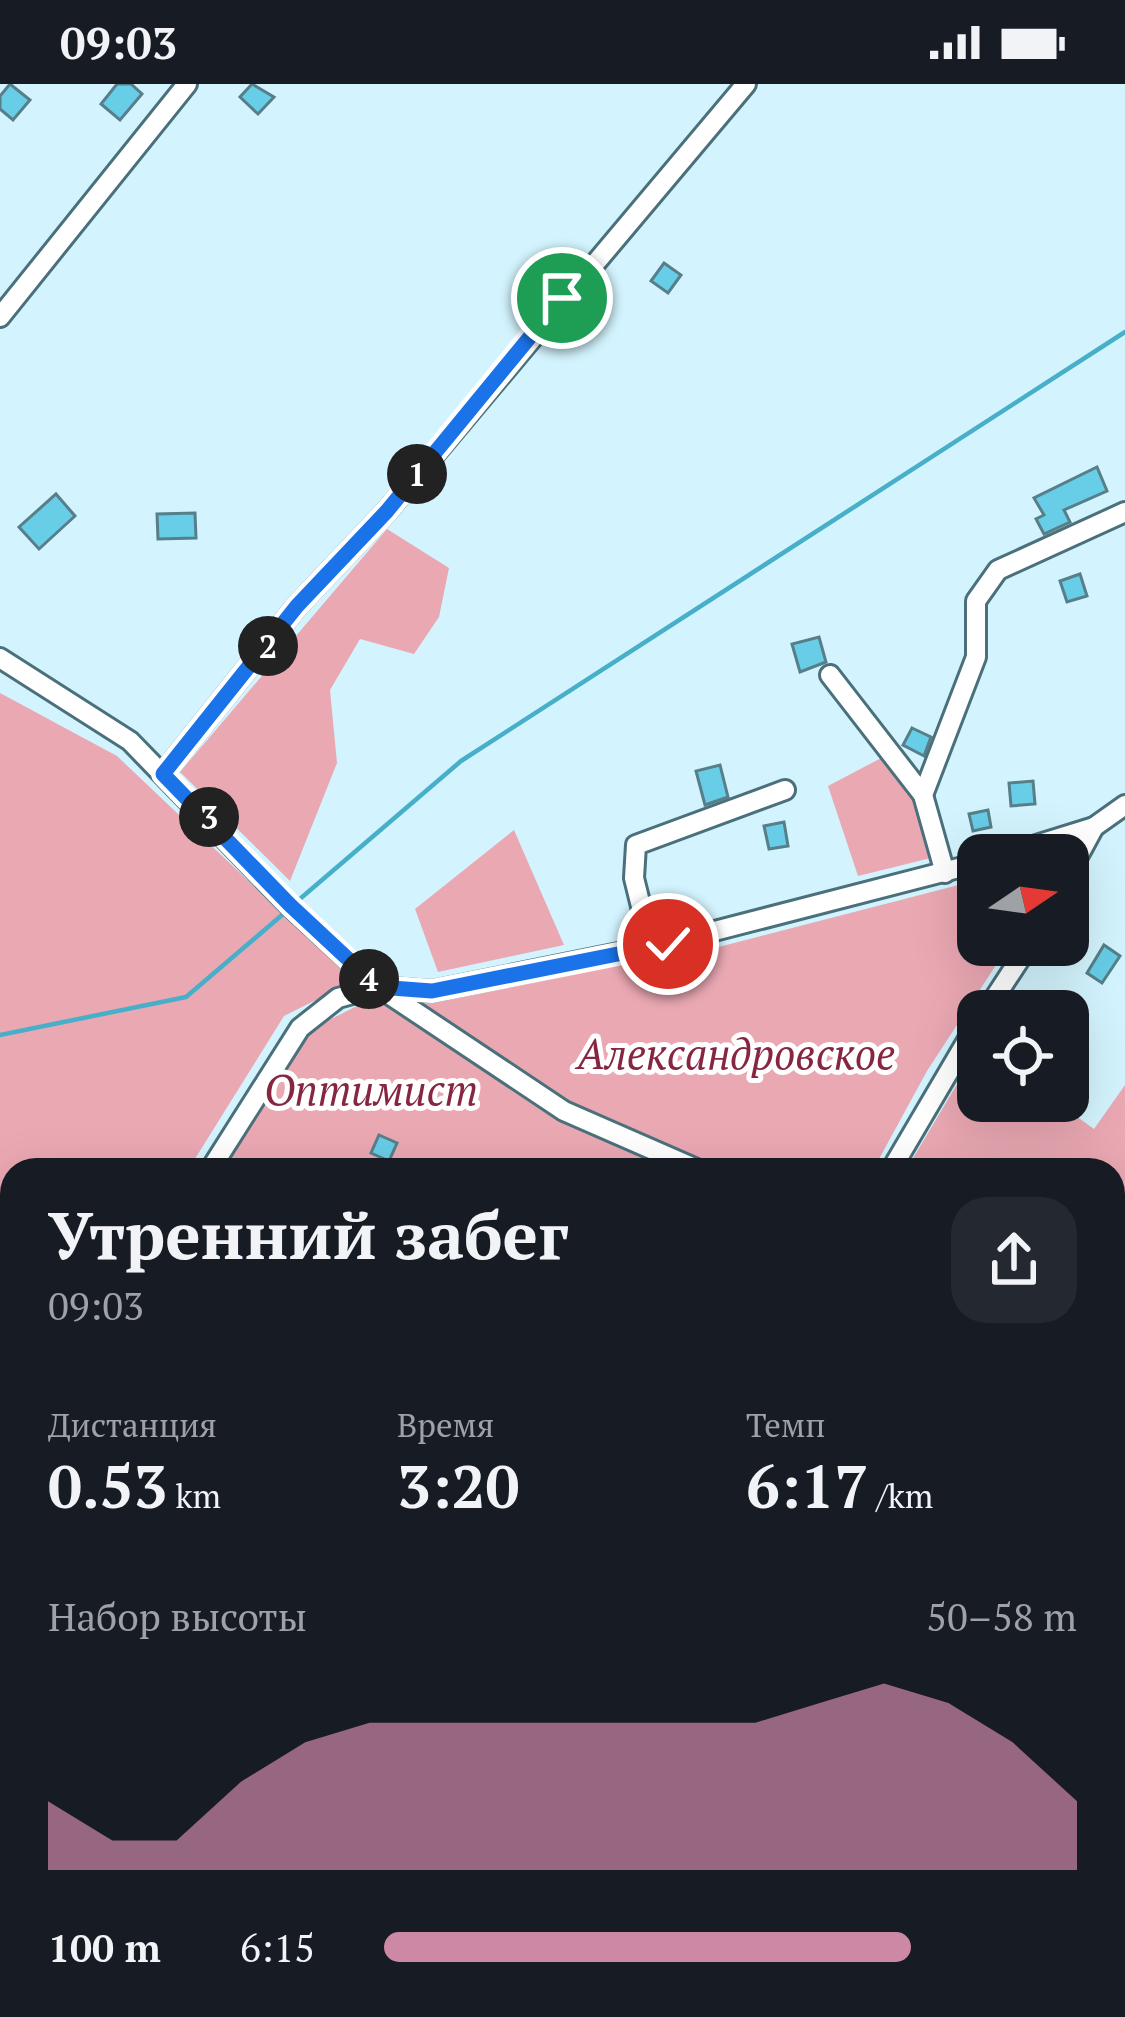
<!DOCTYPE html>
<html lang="ru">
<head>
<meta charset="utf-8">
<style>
	:root { --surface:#171b24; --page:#242831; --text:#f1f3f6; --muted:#9ea1a6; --accent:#cd88a5 }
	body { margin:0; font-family:"PT Serif",serif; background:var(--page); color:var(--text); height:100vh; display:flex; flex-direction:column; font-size:45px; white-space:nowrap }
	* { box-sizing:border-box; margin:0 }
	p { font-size:39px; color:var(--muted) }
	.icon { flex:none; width:66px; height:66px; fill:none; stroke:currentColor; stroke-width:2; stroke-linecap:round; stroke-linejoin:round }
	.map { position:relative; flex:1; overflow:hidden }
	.panel { position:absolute; left:0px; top:1074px; width:1125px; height:861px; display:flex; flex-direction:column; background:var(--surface); border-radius:36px 36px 0 0; box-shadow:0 12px 48px #0002 }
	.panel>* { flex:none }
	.needle { width:78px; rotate:77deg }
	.controls { position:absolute; left:957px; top:750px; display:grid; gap:24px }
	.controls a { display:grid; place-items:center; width:132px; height:132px; border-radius:24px; background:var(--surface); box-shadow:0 12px 48px #0002; font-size:60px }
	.pin { position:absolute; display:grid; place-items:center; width:102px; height:102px; color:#fff; margin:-51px; border:6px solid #fff; border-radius:50%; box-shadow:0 3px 12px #0007 }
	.km { position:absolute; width:60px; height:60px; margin:-30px; border-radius:50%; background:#222; color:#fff; font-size:33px; line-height:60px; text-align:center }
	.round { display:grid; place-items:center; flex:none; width:126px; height:126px; border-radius:36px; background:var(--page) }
	.overview { display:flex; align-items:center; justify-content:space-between; height:204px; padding:0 48px }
	h1 { font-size:66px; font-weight:800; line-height:90px }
	.figures { display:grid; grid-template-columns:repeat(3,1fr); gap:18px; height:204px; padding:12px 48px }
	.figures div { display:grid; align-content:center }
	.figures b { font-size:60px; font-weight:800 }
	.figures small { font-size:33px; font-weight:400 }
	.figures p { font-size:33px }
	.chart { height:336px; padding:24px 48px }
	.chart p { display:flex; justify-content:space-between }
	.chart svg { width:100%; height:216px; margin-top:12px; fill:var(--accent); opacity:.7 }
	ul { padding:0 48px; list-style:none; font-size:39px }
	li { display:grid; grid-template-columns:192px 144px 1fr; align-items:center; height:90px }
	li i { height:30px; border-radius:15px; background:var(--accent) }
	.status { display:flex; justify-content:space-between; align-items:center; height:84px; padding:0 60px; background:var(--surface); direction:ltr }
	.status svg { height:33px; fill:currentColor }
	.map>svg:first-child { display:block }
	.green { fill:#eaa8b3 }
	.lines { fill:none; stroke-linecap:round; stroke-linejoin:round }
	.stream { stroke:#47afc8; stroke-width:4.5 }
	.building { fill:#68cde7; stroke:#577f89; stroke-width:3 }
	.minor-casing { stroke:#4a707b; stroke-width:24 }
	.minor { stroke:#fff; stroke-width:18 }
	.route-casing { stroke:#fff; stroke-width:24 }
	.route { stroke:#1a73e8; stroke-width:15 }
	.labels { text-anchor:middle; stroke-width:10; stroke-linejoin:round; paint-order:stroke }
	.park-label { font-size:42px; font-style:italic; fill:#862641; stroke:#fff }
</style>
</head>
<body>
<div class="status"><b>09:03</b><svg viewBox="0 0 49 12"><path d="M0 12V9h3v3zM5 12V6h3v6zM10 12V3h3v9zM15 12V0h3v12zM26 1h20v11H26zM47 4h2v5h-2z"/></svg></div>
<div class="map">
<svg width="1125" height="1933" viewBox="0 0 1125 1933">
	<rect width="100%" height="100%" fill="#d3f4fe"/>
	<!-- green -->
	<g class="green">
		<path d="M387 445 449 484 439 533 414 570 360 555 330 606 337 679 290 797 180 688Z"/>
		<path d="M0 609 117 672 354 897 284 932 188 1086H12V1606L0 1640Z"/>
		<path d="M885 672 913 708 931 774 858 792 828 702Z"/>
		<path d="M514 746 564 861 438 888 415 825Z"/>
		<path d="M978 796V861H1009L927 987 873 1086H727L573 1019 452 945 414 912 446 915 626 878 680 873Z"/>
		<path d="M375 913 557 1032 677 1086H221L311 945Z"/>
		<path d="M978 965V1017H1055L1094 1045 1125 1001V1260L1113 1278V1086H906Z"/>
		<path d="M1125 1289V1533L1113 1535V1312Z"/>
		<path d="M1113 1561 1125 1563V1933H656L660 1923H1113Z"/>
		<path d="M12 1674V1923H625L620 1933H0V1710Z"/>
	</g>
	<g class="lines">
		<!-- stream -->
		<g class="stream">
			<path d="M301 814 461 677 1125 248"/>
			<path d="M0 951 186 913 282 831"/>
			<path d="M1113 1211 1125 1207"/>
			<path d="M1003 1923 1004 1933"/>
		</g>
	</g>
	<!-- building -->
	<g class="building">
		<path d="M10 0 30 16 13 36 0 25V12Z"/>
		<path d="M117 0H131L142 10 120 36 101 20Z"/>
		<path d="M252 0 274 13 258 30 240 13Z"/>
		<path d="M664 179 681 191 668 209 651 197Z"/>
		<path d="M1097 383 1107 407 1064 426 1070 438 1044 450 1036 435 1044 431 1034 414Z"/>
		<path d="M56 410 75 432 39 465 19 443Z"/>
		<path d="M195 429 196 454 158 455 157 430Z"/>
		<path d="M1080 490 1087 512 1067 518 1060 497Z"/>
		<path d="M819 553 826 578 800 588 792 560Z"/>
		<path d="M912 644 931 653 924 672 903 661Z"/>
		<path d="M720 681 728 713 705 721 696 687Z"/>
		<path d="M1033 697 1035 720 1011 722 1009 699Z"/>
		<path d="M988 726 991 743 973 747 969 730Z"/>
		<path d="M784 738 788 762 769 765 764 742Z"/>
		<path d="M1104 861 1120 872 1102 899 1087 889Z"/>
		<path d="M379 1051 397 1059 389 1077 371 1069Z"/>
	</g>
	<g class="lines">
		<defs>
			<g id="minor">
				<path d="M0 233 187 0"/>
				<path d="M0 574 130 657 289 821 378 903 432 907 668 859 978 779"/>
				<path d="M830 591 923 711 945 789"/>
				<path d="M163 690 297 522 387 427 746 0"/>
				<path d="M923 711 976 573V517L998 486 1125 428"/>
				<path d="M1004 771 1094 743 1125 721"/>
				<path d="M1068 791 1094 743"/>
				<path d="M651 863 634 794 636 761 785 706"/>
				<path d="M986 927 1029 861"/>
				<path d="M210 1086 300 944 338 914 378 903 564 1027 699 1086"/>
				<path d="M891 1086 978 938"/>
				<path d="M1113 1301 1125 1279"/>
				<path d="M1113 1549 1125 1548"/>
				<path d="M0 1692 12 1655"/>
				<path d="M0 1903 12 1907"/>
				<path d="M49 1923 73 1933"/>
				<path d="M1052 1926 1110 1923"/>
				<path d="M643 1933 648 1923"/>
			</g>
		</defs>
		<!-- minor casing -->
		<use href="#minor" class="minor-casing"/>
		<!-- minor -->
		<use href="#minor" class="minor"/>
	</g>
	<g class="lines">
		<defs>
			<path id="route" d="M562 214 387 427 297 522 163 690 290 821 378 903 432 907 668 860"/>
		</defs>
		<!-- route casing -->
		<use href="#route" class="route-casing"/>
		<!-- route -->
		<use href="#route" class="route"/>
	</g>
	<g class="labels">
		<!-- park labels -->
		<g class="park-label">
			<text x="736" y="985">Александровское</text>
			<text x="371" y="1021">Оптимист</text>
		</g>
	</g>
</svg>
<div class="controls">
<a><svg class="needle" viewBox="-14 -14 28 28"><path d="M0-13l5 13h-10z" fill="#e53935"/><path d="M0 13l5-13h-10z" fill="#9ea1a6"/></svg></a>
<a><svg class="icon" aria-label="locate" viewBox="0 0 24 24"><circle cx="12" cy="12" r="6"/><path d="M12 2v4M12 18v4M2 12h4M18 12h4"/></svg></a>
</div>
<div class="pin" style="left:562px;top:214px;background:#1e9e55"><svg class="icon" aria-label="arrive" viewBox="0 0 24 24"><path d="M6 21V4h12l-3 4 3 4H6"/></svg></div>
<div class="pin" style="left:668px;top:860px;background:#d93025"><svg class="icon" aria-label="check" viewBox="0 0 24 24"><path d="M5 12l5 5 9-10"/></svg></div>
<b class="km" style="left:417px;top:390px">1</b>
<b class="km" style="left:268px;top:562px">2</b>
<b class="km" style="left:209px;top:733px">3</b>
<b class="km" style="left:369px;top:895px">4</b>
<section class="panel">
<div class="overview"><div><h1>Утренний забег</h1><p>09:03</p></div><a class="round"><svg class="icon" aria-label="share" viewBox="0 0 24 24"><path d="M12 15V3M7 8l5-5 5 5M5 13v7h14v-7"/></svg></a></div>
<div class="figures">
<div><p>Дистанция</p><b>0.53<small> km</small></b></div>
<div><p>Время</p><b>3:20</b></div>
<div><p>Темп</p><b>6:17<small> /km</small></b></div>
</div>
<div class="chart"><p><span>Набор высоты</span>50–58 m</p>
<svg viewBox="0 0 160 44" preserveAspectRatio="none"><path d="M0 44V30L10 38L20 38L30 26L40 18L50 14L60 14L70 14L80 14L90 14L100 14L110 14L120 10L130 6L140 10L150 18L160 30V44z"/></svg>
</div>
<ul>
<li><b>100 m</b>6:15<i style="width:76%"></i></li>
</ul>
</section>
</div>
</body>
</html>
